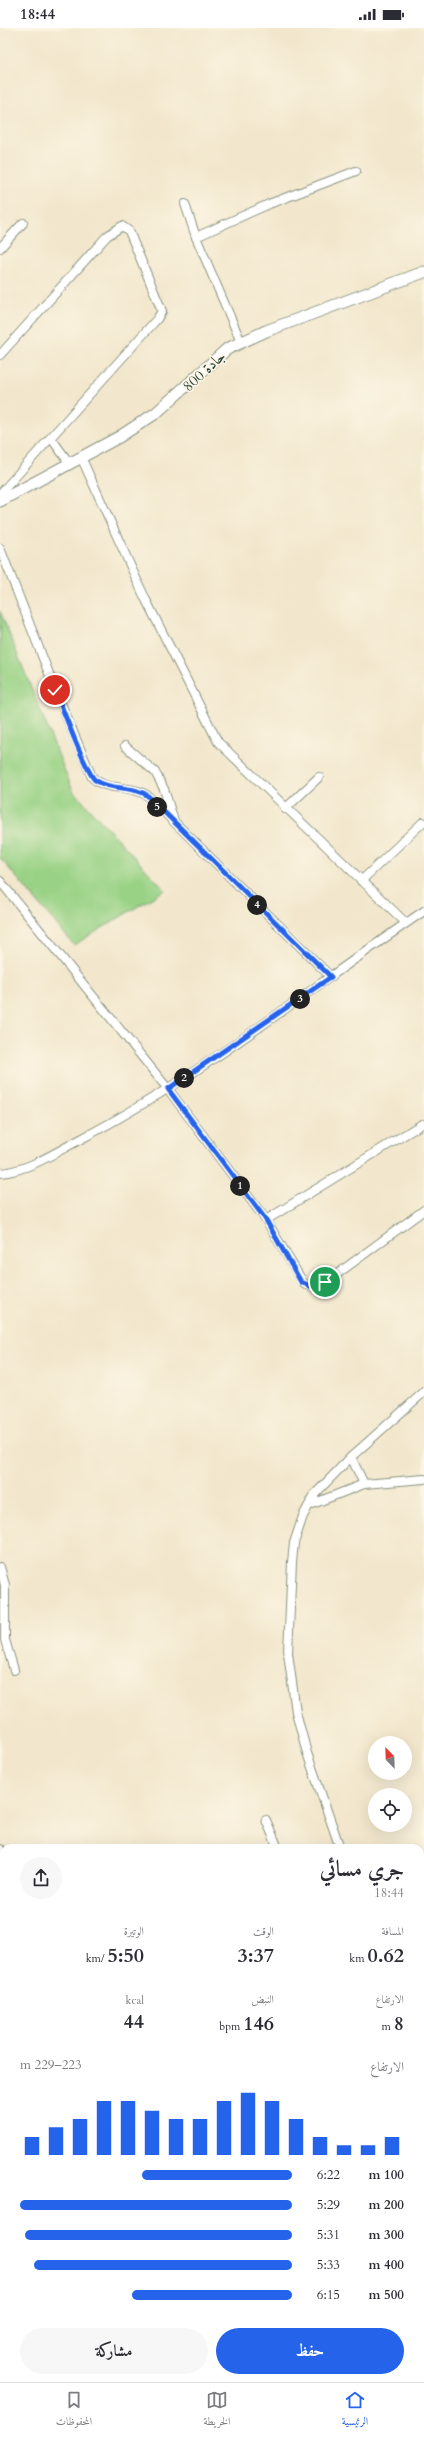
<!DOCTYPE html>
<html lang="ar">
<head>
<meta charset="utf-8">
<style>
	:root { --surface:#fff; --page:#f7f7f7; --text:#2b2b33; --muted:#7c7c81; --line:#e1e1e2; --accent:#2563eb }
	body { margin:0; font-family:Cardo,Amiri,serif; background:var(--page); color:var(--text); direction:rtl; height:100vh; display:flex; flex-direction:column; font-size:15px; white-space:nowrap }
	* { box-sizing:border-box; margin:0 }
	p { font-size:13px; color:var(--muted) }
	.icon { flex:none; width:22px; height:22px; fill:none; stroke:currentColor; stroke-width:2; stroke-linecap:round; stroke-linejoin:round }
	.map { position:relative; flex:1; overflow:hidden; direction:ltr }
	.drawer { position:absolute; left:0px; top:1816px; width:424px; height:538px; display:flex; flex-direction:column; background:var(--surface); border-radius:12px 12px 0 0; box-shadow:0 4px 16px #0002; direction:rtl }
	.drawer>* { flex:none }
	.needle { width:26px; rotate:337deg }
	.fabs { position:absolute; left:368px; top:1708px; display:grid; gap:8px }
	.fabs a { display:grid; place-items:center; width:44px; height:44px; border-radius:50%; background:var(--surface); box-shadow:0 4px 16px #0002; font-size:20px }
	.pin { position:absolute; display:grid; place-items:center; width:34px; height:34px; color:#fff; margin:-17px; border:2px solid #fff; border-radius:50%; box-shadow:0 1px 4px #0007 }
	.km { position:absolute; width:20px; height:20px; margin:-10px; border-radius:50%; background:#222; color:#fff; font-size:11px; line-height:20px; text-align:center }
	.round { display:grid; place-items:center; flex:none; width:42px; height:42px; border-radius:21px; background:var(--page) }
	.head { display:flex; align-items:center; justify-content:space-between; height:68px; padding:0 20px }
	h1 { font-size:22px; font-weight:600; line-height:30px }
	.stats { display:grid; grid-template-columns:repeat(3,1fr); gap:6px; height:68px; padding:4px 20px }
	.stats div { display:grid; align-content:center }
	.stats b { font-size:20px; font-weight:600 }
	.stats small { font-size:11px; font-weight:400 }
	.stats p { font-size:11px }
	.chart { height:112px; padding:8px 20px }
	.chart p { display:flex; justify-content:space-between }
	.chart svg { width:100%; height:72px; margin-top:4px; stroke:var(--accent); stroke-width:6 }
	.primary-button { display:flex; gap:8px; margin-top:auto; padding:8px 20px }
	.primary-button a { flex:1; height:46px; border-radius:24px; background:var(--accent); color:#fff; font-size:16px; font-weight:600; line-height:46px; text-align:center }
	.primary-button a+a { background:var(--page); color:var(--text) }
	ul { padding:0 20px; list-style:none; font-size:13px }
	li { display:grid; grid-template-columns:64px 48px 1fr; align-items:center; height:30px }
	li i { height:10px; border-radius:5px; background:var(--accent) }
	.status { display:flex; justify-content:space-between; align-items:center; height:28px; padding:0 20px; background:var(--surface); direction:ltr }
	.status svg { height:11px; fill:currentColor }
	.menu { display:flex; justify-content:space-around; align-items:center; height:56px; border-top:1px solid var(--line); background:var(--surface); font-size:11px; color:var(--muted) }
	.menu a { display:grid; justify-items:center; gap:2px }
	.menu .current { color:var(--accent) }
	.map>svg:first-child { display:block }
	.green { fill:#99d285; stroke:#5c885c }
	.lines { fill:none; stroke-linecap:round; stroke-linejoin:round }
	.minor-casing { stroke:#889280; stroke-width:10 }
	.secondary-casing { stroke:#889280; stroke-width:13 }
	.minor { stroke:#fff; stroke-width:8 }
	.secondary { stroke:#fff; stroke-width:11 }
	.route-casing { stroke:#fff; stroke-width:8 }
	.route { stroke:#2563eb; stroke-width:5 }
	.labels { text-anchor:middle; stroke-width:3.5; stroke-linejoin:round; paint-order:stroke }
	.street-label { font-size:15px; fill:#1f3d34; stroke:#fcf5e5 }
</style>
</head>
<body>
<div class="status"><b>18:44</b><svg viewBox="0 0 49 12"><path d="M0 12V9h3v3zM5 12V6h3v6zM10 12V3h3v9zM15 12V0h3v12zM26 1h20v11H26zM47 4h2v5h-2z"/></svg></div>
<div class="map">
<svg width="424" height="2354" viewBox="0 0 424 2354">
	<rect width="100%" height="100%" fill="#fcf5e5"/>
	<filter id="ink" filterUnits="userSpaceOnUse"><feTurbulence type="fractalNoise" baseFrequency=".025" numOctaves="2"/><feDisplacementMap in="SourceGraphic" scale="8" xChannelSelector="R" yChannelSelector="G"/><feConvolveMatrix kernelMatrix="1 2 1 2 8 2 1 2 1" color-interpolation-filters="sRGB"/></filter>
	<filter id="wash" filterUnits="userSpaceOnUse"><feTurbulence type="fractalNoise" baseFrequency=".012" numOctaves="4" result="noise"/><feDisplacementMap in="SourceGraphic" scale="16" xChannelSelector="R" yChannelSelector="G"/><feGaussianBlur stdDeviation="0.9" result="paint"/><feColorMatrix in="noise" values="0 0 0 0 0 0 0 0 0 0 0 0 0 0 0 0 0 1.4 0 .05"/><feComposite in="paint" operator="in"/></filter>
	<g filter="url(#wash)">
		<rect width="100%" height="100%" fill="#f2e7cc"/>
		<!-- green -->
		<path class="green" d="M0 583 73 763 165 862 74 917 0 830Z"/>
	</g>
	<g filter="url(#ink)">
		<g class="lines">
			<defs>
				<g id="minor">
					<path d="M185 176 196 209 241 314"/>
					<path d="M196 209 269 176 356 143"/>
					<path d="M0 220 23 195"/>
					<path d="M0 327 107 208 122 198 129 203 162 283 157 291 0 466"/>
					<path d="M51 410 70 436"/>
					<path d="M81 429 145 570 218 714 406 895"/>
					<path d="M0 520 55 661 92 749C106 764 132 756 148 768L331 949"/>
					<path d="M125 718 155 744 164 761 174 793"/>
					<path d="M285 781 319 749"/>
					<path d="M0 853 168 1061 266 1192 304 1256 314 1259 325 1255 424 1182"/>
					<path d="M361 853 423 794"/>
					<path d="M0 1145C28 1143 56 1124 81 1111 203 1047 310 960 424 883"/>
					<path d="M266 1192 422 1096"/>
					<path d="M351 1429 364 1456"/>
					<path d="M310 1477 364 1456 424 1451"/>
					<path d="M0 1539 5 1557V1612L14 1642"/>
					<path d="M266 1792 278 1820"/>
					<path d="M340 1820 307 1725 296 1684 288 1625 292 1534 294 1515 303 1488 315 1466 351 1429 424 1364"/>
					<path d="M0 1821 4 1834"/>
					<path d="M420 1883 424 1889"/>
					<path d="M420 1912 424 1908"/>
					<path d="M420 1919H424"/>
					<path d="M420 2019 424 2017"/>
					<path d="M0 2104 4 2102"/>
					<path d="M0 2327 4 2325"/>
				</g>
				<path id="secondary" d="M0 473 119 409 156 385 227 321 266 303 424 244"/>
			</defs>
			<!-- minor casing -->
			<use href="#minor" class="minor-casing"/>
			<!-- secondary casing -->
			<use href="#secondary" class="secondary-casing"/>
			<!-- minor -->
			<use href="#minor" class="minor"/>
			<!-- secondary -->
			<use href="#secondary" class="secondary"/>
		</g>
	</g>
	<g class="lines" filter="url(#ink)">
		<defs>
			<path id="route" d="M55 662C61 676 86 745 95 752 111 763 133 757 148 768L331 949 168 1061 266 1192 301 1254 312 1259 325 1254"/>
		</defs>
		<!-- route casing -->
		<use href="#route" class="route-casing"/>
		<!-- route -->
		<use href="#route" class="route"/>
	</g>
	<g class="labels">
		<!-- street labels -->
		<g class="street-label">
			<text transform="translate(204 343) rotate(-43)" y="5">جادة 800</text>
		</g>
	</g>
</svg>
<div class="fabs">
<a><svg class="needle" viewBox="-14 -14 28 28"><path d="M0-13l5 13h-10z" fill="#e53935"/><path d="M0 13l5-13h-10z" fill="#7c7c81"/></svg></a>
<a><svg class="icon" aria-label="locate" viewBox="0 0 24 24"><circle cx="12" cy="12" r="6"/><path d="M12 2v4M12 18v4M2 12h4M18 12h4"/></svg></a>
</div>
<div class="pin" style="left:325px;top:1254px;background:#1e9e55"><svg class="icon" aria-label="arrive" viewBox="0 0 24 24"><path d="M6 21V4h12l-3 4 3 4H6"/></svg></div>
<div class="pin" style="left:55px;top:662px;background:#d93025"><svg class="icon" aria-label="check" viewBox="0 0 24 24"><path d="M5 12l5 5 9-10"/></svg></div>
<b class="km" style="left:240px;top:1158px">1</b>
<b class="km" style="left:184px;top:1050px">2</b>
<b class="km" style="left:300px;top:971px">3</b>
<b class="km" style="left:257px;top:877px">4</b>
<b class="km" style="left:157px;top:779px">5</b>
<section class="drawer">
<div class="head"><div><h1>جري مسائي</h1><p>18:44</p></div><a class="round"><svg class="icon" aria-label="share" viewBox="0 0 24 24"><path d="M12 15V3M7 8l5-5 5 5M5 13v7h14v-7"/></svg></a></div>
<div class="stats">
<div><p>المسافة</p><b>0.62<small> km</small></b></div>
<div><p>الوقت</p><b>3:37</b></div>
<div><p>الوتيرة</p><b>5:50<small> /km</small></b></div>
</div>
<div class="stats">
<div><p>الارتفاع</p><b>8<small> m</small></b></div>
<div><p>النبض</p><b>146<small> bpm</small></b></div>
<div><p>kcal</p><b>44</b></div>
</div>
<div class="chart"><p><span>الارتفاع</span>223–229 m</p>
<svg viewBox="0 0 160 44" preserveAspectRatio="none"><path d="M5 44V33M15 44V27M25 44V22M35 44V11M45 44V11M55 44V17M65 44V22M75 44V22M85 44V11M95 44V6M105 44V11M115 44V22M125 44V33M135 44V38M145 44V38M155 44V33"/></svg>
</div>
<ul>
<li><b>100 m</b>6:22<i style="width:55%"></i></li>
<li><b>200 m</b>5:29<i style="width:100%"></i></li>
<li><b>300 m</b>5:31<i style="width:98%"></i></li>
<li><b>400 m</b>5:33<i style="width:95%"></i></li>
<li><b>500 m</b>6:15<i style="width:59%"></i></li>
</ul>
<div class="primary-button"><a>حفظ</a><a>مشاركة</a></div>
</section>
</div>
<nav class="menu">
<a class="current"><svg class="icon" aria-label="home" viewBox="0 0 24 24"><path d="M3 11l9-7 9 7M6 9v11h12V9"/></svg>الرئيسية</a>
<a><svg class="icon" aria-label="map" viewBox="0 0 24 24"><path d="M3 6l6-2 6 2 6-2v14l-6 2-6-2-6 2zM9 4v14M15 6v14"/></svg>الخريطة</a>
<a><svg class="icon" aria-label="saved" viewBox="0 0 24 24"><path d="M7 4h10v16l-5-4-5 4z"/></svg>المحفوظات</a>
</nav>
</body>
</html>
